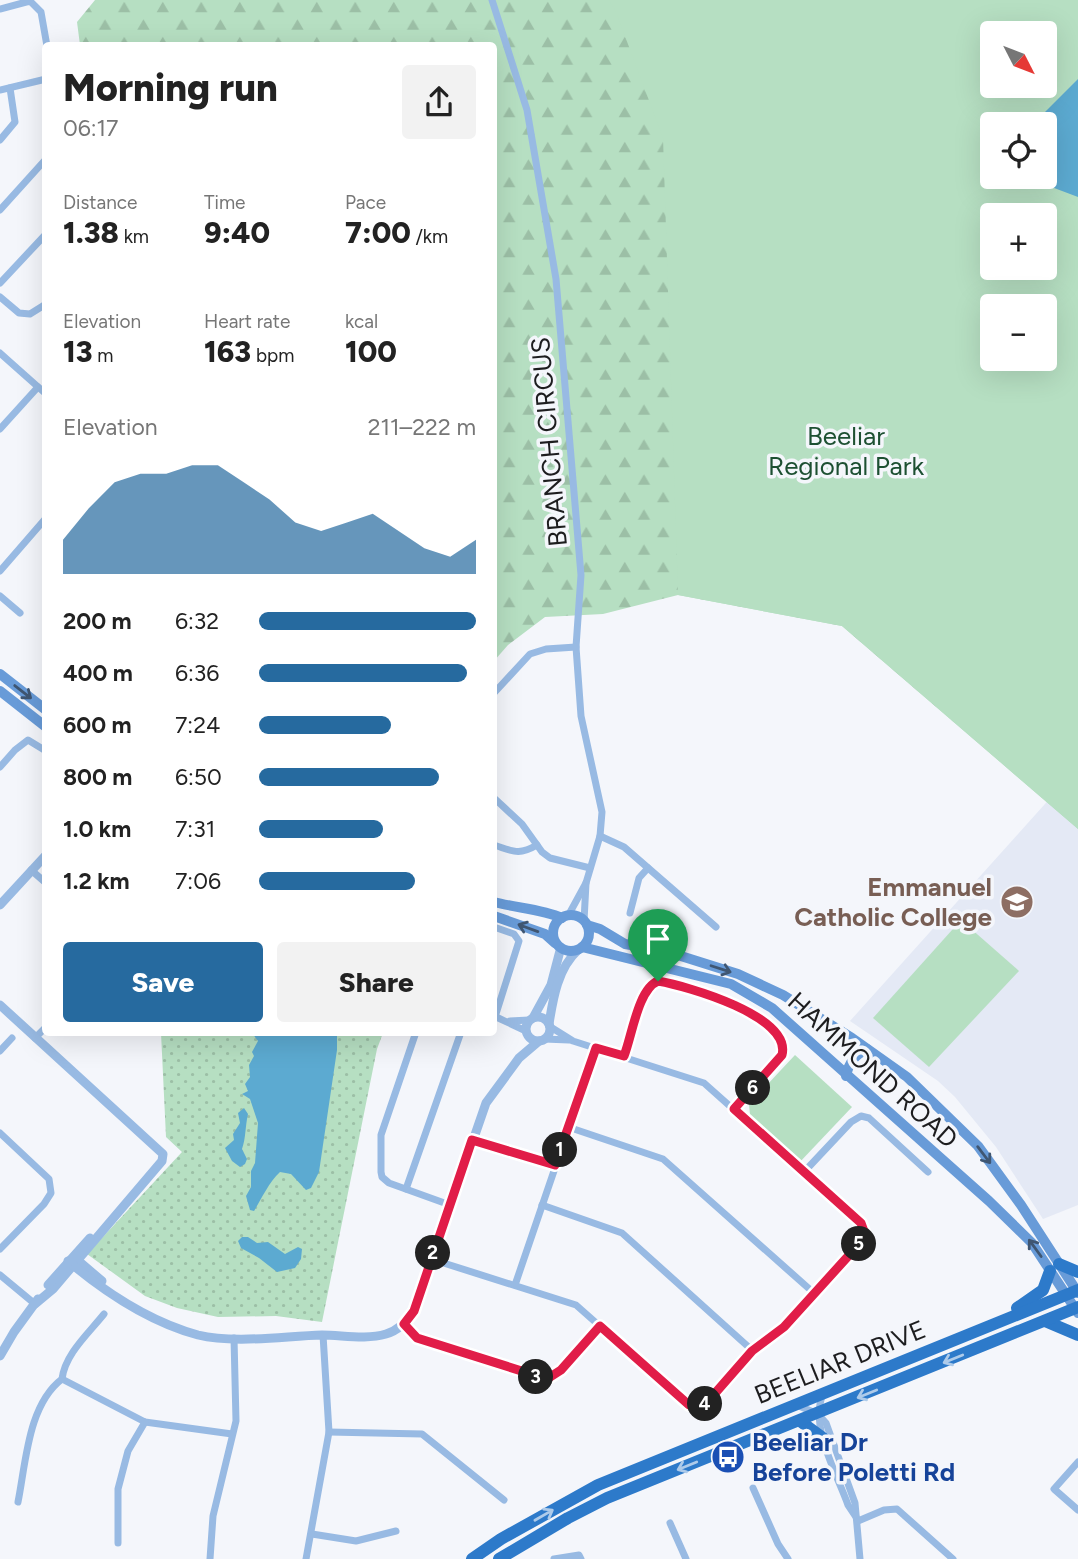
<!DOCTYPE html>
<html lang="en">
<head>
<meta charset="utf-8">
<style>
	:root { --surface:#fff; --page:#f2f2f2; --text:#222; --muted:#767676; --accent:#266a9f }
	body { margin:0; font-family:Figtree,sans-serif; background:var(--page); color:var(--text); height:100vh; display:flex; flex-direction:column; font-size:26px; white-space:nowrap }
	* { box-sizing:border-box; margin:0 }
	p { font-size:23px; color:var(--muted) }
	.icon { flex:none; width:38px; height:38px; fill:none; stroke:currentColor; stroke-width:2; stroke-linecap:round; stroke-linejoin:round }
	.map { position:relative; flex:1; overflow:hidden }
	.details { position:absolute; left:42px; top:42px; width:455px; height:994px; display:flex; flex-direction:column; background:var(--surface); border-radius:7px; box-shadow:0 7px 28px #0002 }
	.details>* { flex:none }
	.needle { width:46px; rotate:132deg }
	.tools { position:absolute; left:980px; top:21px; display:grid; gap:14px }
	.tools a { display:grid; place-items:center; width:77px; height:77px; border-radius:7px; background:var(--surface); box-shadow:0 7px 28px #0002; font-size:35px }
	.pin { position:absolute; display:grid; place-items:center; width:60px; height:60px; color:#fff; margin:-72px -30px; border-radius:50% 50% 50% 0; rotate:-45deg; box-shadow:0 0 7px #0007 }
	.pin .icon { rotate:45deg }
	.km { position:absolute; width:35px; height:35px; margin:-18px; border-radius:50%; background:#222; color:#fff; font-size:19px; line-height:35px; text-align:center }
	.round { display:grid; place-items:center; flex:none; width:74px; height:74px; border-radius:7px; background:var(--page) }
	.summary { display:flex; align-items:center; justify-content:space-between; height:119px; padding:0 21px }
	h1 { font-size:38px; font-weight:800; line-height:52px }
	.stats { display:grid; grid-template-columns:repeat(3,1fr); gap:10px; height:119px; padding:7px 21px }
	.stats div { display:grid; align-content:center }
	.stats b { font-size:30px; font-weight:800 }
	.stats small { font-size:19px; font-weight:400 }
	.stats p { font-size:19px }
	.chart { height:196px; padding:14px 21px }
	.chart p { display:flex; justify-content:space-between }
	.chart svg { width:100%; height:126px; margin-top:7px; fill:var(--accent); opacity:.7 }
	.button { display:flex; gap:14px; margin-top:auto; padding:14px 21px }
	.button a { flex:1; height:80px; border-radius:7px; background:var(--accent); color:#fff; font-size:28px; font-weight:800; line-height:80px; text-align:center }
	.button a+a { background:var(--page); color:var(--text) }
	ul { padding:0 21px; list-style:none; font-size:23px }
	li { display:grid; grid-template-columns:112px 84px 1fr; align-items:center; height:52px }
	li i { height:18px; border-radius:9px; background:var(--accent) }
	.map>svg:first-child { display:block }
	.built { fill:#e4e9f5 }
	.grass { fill:url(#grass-dots) }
	.forest { fill:url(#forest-firs); fill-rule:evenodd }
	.green { fill:#b6dfc2; fill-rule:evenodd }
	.water { fill:#5caad1 }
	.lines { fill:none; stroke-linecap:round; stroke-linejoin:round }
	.minor { stroke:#98bae3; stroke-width:7 }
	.tertiary { stroke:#98bae3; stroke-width:9 }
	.secondary { stroke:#689bd8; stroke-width:10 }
	.trunk { stroke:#2d7aca; stroke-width:12 }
	.oneway { stroke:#3f5672 }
	.oneway2 { stroke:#aecbea }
	.route-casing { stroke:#fff; stroke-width:14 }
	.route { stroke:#e11d48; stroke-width:9 }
	.labels { text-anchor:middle; stroke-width:7; stroke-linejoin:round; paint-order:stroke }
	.park-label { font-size:26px; fill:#1d5032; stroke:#f4f6fb }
	.street-label { font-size:26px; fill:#1d1d1f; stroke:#f4f6fb }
	.education-label { font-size:26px; font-weight:bold; fill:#785e54; stroke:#f4f6fb; text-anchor:end }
	.transit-label { font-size:26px; font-weight:bold; fill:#164399; stroke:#f4f6fb; text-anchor:start }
</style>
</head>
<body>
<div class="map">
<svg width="1078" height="1559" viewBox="0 0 1078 1559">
	<defs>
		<pattern id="grass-dots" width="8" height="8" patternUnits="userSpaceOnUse" patternTransform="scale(1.75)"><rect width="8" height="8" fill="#b6dfc2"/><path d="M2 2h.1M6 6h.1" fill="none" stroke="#9cbfa6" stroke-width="1.8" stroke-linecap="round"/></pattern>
		<pattern id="forest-firs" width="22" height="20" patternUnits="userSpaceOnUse" patternTransform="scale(1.75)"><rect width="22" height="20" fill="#b6dfc2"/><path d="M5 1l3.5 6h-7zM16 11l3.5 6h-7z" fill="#9cbfa6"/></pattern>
	</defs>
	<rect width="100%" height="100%" fill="#f4f6fb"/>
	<!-- built -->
	<path class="built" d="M1070 776 1078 783V1205L1043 1219 996 1147 955 1097 938 1081 850 1021Z"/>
	<!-- grass -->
	<path class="grass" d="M161 1033H383L377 1049 322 1322 276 1316 218 1317 177 1308 145 1296 87 1254 182 1152 166 1137Z"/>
	<!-- forest -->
	<path class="forest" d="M95 0H1078V79L992 124V177L1078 197V829L842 626 678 595 603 614 545 617 508 645 494 661V46L80 45 77 22ZM992 33H1045V86H992ZM992 215H1045V268H992ZM992 306H1045V359H992Z"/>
	<!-- green -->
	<g class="green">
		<path d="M609 0H1078V829L842 626 678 595 663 138 616 12ZM992 33H1045V86H992ZM992 124H1045V177H992ZM992 215H1045V268H992ZM992 306H1045V359H992Z"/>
		<path d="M961 920 1019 971 929 1067 873 1018Z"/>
		<path d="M795 1055 852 1107 798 1164 750 1115 749 1104Z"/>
	</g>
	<!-- water -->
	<g class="water">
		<path d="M1078 79V197L1025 177H1045V124H1033Z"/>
		<path d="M252 1033H337V1050L319 1172 311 1188 306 1190 291 1174 280 1172C269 1182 262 1198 254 1211L250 1210 246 1196 251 1187V1171L255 1163 258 1123 250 1099 242 1094 248 1091 245 1084 250 1077 249 1065 254 1056 252 1052 258 1041Z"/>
		<path d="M244 1108 248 1114C245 1127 246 1138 242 1149L247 1159 245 1164 240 1167 232 1161 225 1148 234 1140 233 1134 240 1123 238 1113Z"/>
		<path d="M242 1237H248L257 1243 268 1242 285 1254 298 1247 302 1249 301 1259 295 1268 277 1272 259 1258 241 1248 238 1241Z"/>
	</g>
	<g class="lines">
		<!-- minor -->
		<g class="minor">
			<path d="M492 0 527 110 556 279 581 575 576 647 581 716 602 812 600 836 586 883 568 916"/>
			<path d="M0 9 30 1 41 12 47 46"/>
			<path d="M0 90 46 79"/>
			<path d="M0 140 15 122 10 88"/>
			<path d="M0 210 46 159"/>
			<path d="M0 283 46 234"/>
			<path d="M0 297 19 313 30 314 46 304"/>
			<path d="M0 353 46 394"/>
			<path d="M0 429 38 387"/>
			<path d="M0 571 46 518"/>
			<path d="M0 596 20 613"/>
			<path d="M494 693 530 654 546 649 576 647"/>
			<path d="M0 767 15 750 28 740 46 751"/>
			<path d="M494 798 522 824 542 852 550 858 590 868"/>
			<path d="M600 836 624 847 716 927"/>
			<path d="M494 845C513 851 518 856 537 845"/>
			<path d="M31 870 46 883"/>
			<path d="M630 913 639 878 648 868"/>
			<path d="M584 921 586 883"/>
			<path d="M494 927 514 934 519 941 495 1017"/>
			<path d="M494 1016 526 1031"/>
			<path d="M510 1021 529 1020"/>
			<path d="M416 1032 381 1135V1172L382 1177 389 1183 450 1205"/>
			<path d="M35 1038 46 1027"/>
			<path d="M544 1039 569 1040"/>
			<path d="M0 1051 12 1038"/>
			<path d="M624 1056 644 994 648 988 658 981C689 986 784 1014 783 1052L735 1109"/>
			<path d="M568 1127 663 1159 815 1294"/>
			<path d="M0 1133 49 1179 51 1193 44 1204 0 1249"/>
			<path d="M472 1140 555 1165"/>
			<path d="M804 1172 851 1122 861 1116 869 1118 928 1172"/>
			<path d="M406 1189 461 1032"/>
			<path d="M542 1205 622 1233 753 1351"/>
			<path d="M431 1259 576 1305 689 1405 700 1406 711 1399 753 1351 784 1327 864 1238 865 1231 861 1223 704 1083 573 1041 549 1026"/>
			<path d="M0 1275 35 1304"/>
			<path d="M515 1285 596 1048"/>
			<path d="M404 1324 421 1341 547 1379 561 1370 599 1326"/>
			<path d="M62 1379 145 1422 232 1434"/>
			<path d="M823 1394C809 1426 837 1474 848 1505L856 1517"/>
			<path d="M799 1406 818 1414 826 1423 855 1503 860 1559"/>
			<path d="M329 1432 422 1434 504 1500"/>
			<path d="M1078 1462 1054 1489 1078 1510"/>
			<path d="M753 1488 778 1544 788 1559"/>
			<path d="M18 1502C26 1462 28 1405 62 1379 65 1354 88 1334 104 1314"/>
			<path d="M858 1521 884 1510 897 1509 953 1559"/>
			<path d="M670 1523 686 1559"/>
			<path d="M312 1534 356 1541 396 1531"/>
			<path d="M118 1543V1489L128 1451 145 1422"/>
			<path d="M210 1559 213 1516 236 1421 234 1338"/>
			<path d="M306 1559 329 1432 323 1335"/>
			<path d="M554 1559 579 1555 581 1559"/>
		</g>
		<!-- tertiary -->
		<g class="tertiary">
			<path d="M0 905 46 855"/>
			<path d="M0 1005 163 1154 162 1161 53 1289 35 1304"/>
			<circle cx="538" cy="1029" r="12"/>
			<path d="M533 1018 551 985 561 947"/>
			<path d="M549 1024C553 998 558 968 578 950"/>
			<path d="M75 1258 102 1281"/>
			<path d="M68 1261C106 1293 150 1322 198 1335 235 1344 284 1336 322 1335 342 1335 366 1340 386 1334 399 1330 407 1322 414 1311L486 1103 519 1058 539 1041"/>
			<path d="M48 1285 90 1238"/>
			<path d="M0 1356 14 1332 38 1299"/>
		</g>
		<!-- secondary -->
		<g class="secondary">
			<path d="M0 674 46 710"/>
			<path d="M0 691 46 727"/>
			<path d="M494 902C516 908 542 909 562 918"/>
			<circle cx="571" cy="933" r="18"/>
			<path d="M494 916 545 934 555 943"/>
			<path d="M587 925 600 929 625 944 665 951 738 974 783 995 852 1038 907 1077 978 1146 1021 1205 1078 1293"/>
			<path d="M582 947 731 984 772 1008 989 1201 1032 1243 1078 1313"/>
			<path d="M846 1076C849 1062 855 1055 867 1049"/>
		</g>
		<!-- trunk -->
		<g class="trunk">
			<path d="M1059 1264 1078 1272"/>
			<path d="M1017 1308 1043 1290 1050 1271"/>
			<path d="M1045 1321 1078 1335"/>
			<path d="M800 1421 823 1438"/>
			<path d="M472 1559 501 1539 598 1485 1078 1290"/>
			<path d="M499 1559 568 1518 607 1498 1078 1307"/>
		</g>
	</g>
	<!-- one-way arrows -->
	<defs><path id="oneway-shaft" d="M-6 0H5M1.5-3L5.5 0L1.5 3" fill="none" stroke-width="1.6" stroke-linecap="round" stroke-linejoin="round" transform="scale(1.75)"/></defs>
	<g class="oneway">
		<use href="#oneway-shaft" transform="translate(23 692) rotate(38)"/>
		<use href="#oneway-shaft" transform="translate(528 928) rotate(-160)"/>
		<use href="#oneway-shaft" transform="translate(721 969) rotate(18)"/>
		<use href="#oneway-shaft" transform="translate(984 1155) rotate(53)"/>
		<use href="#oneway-shaft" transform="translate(1035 1248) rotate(-126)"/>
	</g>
	<g class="oneway2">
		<use href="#oneway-shaft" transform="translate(953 1359) rotate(158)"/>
		<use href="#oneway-shaft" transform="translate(867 1394) rotate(158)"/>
		<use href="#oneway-shaft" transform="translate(687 1466) rotate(158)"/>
		<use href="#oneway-shaft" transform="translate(544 1515) rotate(-30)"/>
	</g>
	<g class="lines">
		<defs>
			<path id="route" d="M658 981C687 986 792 1016 782 1055L734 1109 861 1223 865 1234 861 1242 784 1327 752 1351 710 1399 700 1406 689 1405 600 1326 561 1370 547 1379 417 1338 404 1324 414 1311 472 1140 555 1165 596 1048 624 1056C632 1036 638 989 658 981Z"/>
		</defs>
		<!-- route casing -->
		<use href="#route" class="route-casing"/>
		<!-- route -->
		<use href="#route" class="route"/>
	</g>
	<!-- icons -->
	<defs>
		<symbol id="school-disc" viewBox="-11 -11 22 22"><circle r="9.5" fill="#8d6e63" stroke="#f4f6fb"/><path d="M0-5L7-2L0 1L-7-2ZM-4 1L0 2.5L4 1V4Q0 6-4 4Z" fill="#fff"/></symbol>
		<symbol id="bus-disc" viewBox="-11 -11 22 22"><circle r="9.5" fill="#1a4fb4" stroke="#f4f6fb"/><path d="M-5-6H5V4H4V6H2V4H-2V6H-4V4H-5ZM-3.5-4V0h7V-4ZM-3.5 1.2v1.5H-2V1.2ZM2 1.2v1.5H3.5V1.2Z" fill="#fff"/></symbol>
	</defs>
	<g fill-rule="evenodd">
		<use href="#school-disc" x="998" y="883" width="38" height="38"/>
		<use href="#bus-disc" x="709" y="1438" width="38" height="38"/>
	</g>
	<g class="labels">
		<!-- park labels -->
		<g class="park-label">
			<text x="846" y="445">Beeliar<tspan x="846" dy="30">Regional Park</tspan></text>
		</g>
		<!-- street labels -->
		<g class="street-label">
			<text transform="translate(549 442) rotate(-95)" y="9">BRANCH CIRCUS</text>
			<text transform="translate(873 1070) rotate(42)" y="9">HAMMOND ROAD</text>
			<text transform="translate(840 1362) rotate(-22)" y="9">BEELIAR DRIVE</text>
		</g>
		<!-- education labels -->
		<g class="education-label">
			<text x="992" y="896">Emmanuel<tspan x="992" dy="30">Catholic College</tspan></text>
		</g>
		<!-- transit labels -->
		<g class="transit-label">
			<text x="752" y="1451">Beeliar Dr<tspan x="752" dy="30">Before Poletti Rd</tspan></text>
		</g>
	</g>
</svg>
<div class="tools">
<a><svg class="needle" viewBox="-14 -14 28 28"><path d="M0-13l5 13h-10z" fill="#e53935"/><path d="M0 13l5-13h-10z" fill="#767676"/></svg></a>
<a><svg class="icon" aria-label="locate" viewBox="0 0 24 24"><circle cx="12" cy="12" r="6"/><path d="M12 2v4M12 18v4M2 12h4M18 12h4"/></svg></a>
<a>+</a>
<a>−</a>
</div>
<div class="pin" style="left:658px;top:981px;background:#1e9e55"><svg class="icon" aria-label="arrive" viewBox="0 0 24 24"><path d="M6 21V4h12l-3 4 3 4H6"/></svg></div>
<b class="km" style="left:560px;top:1150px">1</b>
<b class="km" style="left:433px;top:1253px">2</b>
<b class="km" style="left:536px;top:1377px">3</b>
<b class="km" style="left:705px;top:1404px">4</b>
<b class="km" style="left:859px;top:1244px">5</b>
<b class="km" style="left:753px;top:1088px">6</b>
<section class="details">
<div class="summary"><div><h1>Morning run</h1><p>06:17</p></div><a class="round"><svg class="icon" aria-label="share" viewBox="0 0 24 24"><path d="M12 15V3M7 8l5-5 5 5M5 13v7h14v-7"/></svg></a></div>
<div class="stats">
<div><p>Distance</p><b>1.38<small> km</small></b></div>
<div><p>Time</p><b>9:40</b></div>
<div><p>Pace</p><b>7:00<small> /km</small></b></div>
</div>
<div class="stats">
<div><p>Elevation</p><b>13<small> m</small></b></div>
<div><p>Heart rate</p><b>163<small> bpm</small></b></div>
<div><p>kcal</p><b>100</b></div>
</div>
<div class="chart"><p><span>Elevation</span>211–222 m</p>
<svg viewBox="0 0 160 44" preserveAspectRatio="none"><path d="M0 44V32L10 21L20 12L30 9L40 9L50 6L60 6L70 12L80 18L90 26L100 29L110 26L120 23L130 29L140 35L150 38L160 32V44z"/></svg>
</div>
<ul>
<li><b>200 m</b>6:32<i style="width:100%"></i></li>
<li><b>400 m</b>6:36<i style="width:96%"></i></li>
<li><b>600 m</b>7:24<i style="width:61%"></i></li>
<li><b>800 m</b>6:50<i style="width:83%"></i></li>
<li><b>1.0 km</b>7:31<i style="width:57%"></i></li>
<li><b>1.2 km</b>7:06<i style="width:72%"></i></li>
</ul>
<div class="button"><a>Save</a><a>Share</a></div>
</section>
</div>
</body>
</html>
